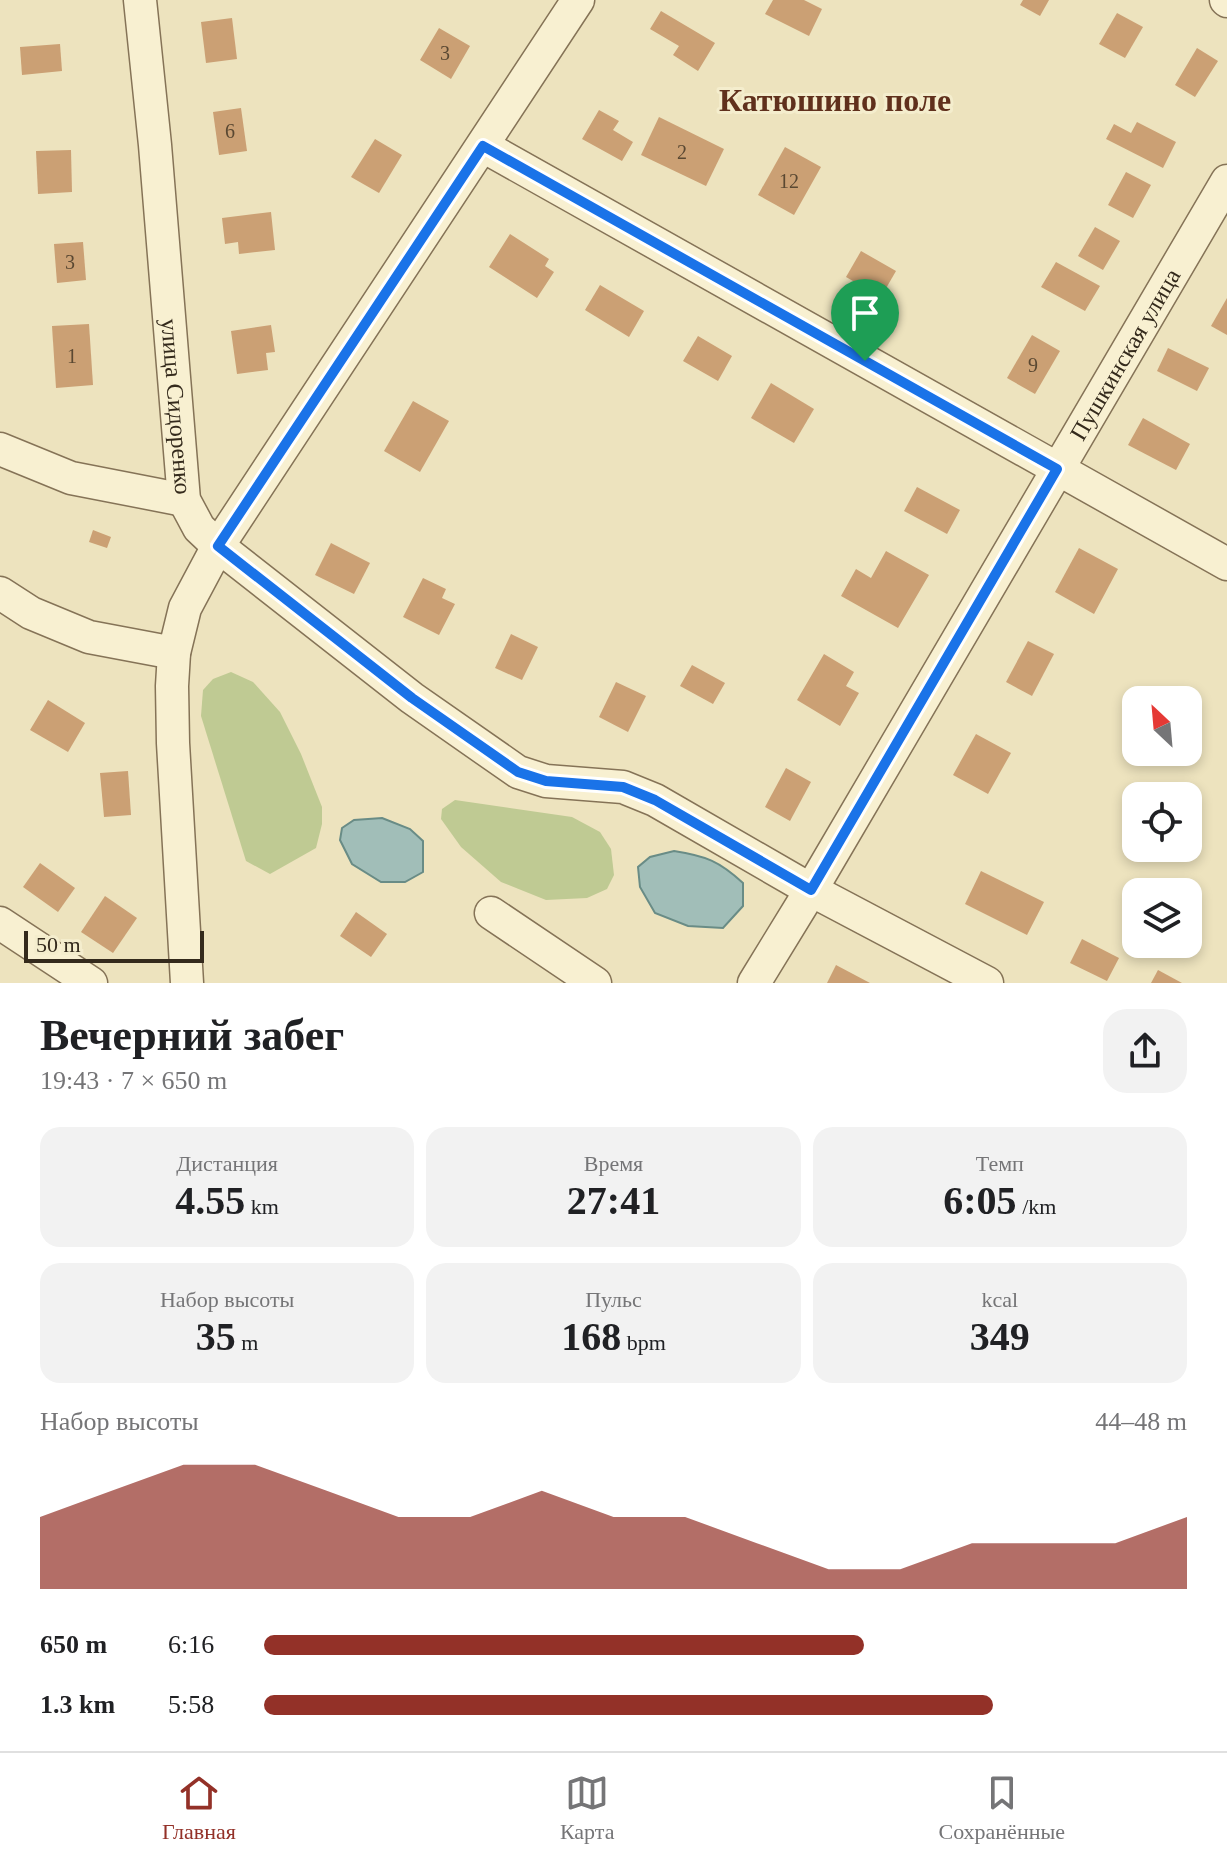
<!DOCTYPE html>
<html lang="ru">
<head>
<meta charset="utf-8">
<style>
	:root { --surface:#fff; --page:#f2f2f2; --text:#202124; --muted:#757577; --line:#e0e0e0; --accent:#933128 }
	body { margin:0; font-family:Georgia,serif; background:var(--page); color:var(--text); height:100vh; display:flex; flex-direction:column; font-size:30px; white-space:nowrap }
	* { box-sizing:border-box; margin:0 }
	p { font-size:26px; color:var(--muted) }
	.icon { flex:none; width:44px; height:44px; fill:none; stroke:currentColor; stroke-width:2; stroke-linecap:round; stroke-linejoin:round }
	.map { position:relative; height:983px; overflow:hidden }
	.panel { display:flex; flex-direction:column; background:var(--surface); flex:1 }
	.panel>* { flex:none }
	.needle { width:52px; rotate:334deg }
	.controls { position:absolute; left:1122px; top:686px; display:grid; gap:16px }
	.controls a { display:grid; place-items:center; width:80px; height:80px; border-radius:16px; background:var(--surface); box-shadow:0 4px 12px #0003; font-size:40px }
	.scale { position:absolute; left:24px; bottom:20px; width:180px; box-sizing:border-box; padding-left:8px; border:4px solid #342a1c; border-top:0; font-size:22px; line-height:28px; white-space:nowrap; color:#342a1c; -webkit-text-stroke:6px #f4edcd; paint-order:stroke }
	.pin { position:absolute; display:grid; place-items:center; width:68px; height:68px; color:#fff; margin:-82px -34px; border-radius:50% 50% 50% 0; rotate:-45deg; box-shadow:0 0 8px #0007 }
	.pin .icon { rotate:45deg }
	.round { display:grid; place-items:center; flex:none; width:84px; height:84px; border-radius:24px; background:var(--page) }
	.summary { display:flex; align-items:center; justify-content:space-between; height:136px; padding:0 40px }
	h1 { font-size:44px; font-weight:800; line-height:60px }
	.figures { display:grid; grid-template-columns:repeat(3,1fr); gap:12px; height:136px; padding:8px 40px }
	.figures div { display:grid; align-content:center; border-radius:20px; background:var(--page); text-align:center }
	.figures b { font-size:40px; font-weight:800 }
	.figures small { font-size:22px; font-weight:400 }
	.figures p { font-size:22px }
	.chart { height:224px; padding:16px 40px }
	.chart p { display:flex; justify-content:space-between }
	.chart svg { width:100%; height:144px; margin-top:8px; fill:var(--accent); opacity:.7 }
	ul { padding:0 40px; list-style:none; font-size:26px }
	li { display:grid; grid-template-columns:128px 96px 1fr; align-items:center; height:60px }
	li i { height:20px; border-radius:10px; background:var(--accent) }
	.tabs { display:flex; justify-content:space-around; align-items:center; height:112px; border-top:2px solid var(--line); background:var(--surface); font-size:22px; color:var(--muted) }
	.tabs a { display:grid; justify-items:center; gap:4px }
	.tabs .on { color:var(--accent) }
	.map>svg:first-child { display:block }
	.green { fill:#bfca93 }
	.water { fill:#a1beb8; stroke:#698c86; stroke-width:2 }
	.building { fill:#cba074 }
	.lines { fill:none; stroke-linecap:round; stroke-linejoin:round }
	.minor-casing { stroke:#857357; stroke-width:35 }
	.minor { stroke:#f8f0d1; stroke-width:32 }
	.route-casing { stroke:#fff; stroke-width:16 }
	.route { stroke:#1a73e8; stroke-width:10 }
	.labels { text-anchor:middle; stroke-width:6; stroke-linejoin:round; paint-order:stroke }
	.number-label { font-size:20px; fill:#5a4832 }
	.street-label { font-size:24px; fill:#342a1c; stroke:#f4edcd }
	.district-label { font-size:32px; font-weight:bold; fill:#60301c; stroke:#f4edcd }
</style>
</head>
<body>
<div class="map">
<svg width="1227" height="983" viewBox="0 0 1227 983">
	<rect width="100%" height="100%" fill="#ede3be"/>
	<!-- green -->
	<g class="green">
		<path d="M231 672 253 682 280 712 301 754 322 807V824L316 848 270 874 246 861 201 716 203 690 213 679Z"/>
		<path d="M455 800 572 817 600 832 611 849 614 875 607 889 587 898 546 900 501 882 461 847 441 819 442 809Z"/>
	</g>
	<!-- water -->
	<g class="water">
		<path d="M382 818 410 829 423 841V872L405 882H381L352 864 340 840 342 828 354 820Z"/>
		<path d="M674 851C706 856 719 861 743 883V906L723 928 688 926 655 913 640 887 638 867 650 857Z"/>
	</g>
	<!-- building -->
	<g class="building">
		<path d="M773 0H804L822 9 809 36 765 14Z"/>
		<path d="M1023 0H1049L1040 16 1020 5Z"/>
		<path d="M661 11 715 43 698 71 673 55 679 46 650 29Z"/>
		<path d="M1117 13 1143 27 1125 58 1099 44Z"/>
		<path d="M232 18 237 59 206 63 201 22Z"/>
		<path d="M439 28 470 46 451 79 420 60Z"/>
		<path d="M60 44 62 71 22 75 20 47Z"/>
		<path d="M1197 48 1218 61 1195 97 1175 85Z"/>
		<path d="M241 108 247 151 219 155 213 112Z"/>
		<path d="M599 110 619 121 613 130 633 142 622 161 582 139Z"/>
		<path d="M659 117 724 149 706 186 641 155Z"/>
		<path d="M1137 122 1176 142 1163 168 1106 139 1114 124 1131 133Z"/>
		<path d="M375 139 402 155 379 193 351 177Z"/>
		<path d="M785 147 821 167 794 215 758 195Z"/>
		<path d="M71 150 72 192 38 194 36 151Z"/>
		<path d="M1126 172 1151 185 1133 218 1108 205Z"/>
		<path d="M271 212 275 250 239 254 238 242 225 244 222 218Z"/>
		<path d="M1095 227 1120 241 1103 270 1078 256Z"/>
		<path d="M510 234 549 259 545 266 554 272 537 298 489 267Z"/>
		<path d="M83 242 86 280 57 283 54 244Z"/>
		<path d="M861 251 896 271 881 297 846 277Z"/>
		<path d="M1056 262 1100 286 1085 311 1041 287Z"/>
		<path d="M600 285 644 311 629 337 585 310Z"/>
		<path d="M1227 298V335L1211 326Z"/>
		<path d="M89 324 93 385 56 388 52 326Z"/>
		<path d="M271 325 275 352 266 353 268 370 237 374 231 331Z"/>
		<path d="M1032 335 1060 351 1035 394 1007 378Z"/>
		<path d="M698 336 732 356 718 381 683 361Z"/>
		<path d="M1168 348 1209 368 1197 391 1157 371Z"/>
		<path d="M771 383 814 409 794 443 751 418Z"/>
		<path d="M413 401 449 421 420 472 384 451Z"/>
		<path d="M1143 418 1190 444 1176 470 1128 445Z"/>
		<path d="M917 487 960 510 947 534 904 511Z"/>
		<path d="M93 530 111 537 107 548 89 542Z"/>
		<path d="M331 543 370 563 354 594 315 575Z"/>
		<path d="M1079 548 1118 569 1094 614 1055 592Z"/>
		<path d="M886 551 929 575 898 628 841 596 856 569 871 578Z"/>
		<path d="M423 578 446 589 442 598 455 604 439 635 403 617Z"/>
		<path d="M511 634 538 647 522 680 495 668Z"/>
		<path d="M1028 641 1054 654 1032 696 1006 682Z"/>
		<path d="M824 654 854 672 846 686 859 693 840 726 797 700Z"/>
		<path d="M692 665 725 683 713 704 680 686Z"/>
		<path d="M616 682 646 696 628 732 599 717Z"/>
		<path d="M48 700 85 723 68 752 30 730Z"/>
		<path d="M976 734 1011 753 988 794 953 775Z"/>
		<path d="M786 768 811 782 790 821 765 807Z"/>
		<path d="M128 771 131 815 104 817 100 773Z"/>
		<path d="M40 863 75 888 58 912 23 887Z"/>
		<path d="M981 871 1044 902 1027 935 965 904Z"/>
		<path d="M105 896 137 918 113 953 81 932Z"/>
		<path d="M356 912 387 934 371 957 340 936Z"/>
		<path d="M1082 939 1119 958 1107 981 1070 963Z"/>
		<path d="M836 965 870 983H827Z"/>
		<path d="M1158 970 1182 983H1151Z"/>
	</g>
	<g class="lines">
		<defs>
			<g id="minor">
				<path id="s1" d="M140 0 155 145 184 500 199 528 218 546 412 698 518 772 546 781 623 787 655 800 811 890 987 983"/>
				<path d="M1226 0 1227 1"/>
				<path d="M483 146 1227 564"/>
				<path d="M0 449 71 478 184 500"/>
				<path d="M0 593 31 613 89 637 174 653"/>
				<path d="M491 913 595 983"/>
				<path d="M0 923 91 983"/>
				<path d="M187 983 173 743 172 686 174 653 185 608 218 546 578 0"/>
				<path id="s2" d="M754 983 811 890 1227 181"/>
			</g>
		</defs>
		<!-- minor casing -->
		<use href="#minor" class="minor-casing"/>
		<!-- minor -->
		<use href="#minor" class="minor"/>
	</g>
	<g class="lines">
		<defs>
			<path id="route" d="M483 146 1057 469 811 890 655 800 623 787 546 781 518 772 412 698 218 546Z"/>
		</defs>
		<!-- route casing -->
		<use href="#route" class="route-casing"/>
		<!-- route -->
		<use href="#route" class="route"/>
	</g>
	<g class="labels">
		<!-- number labels -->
		<g class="number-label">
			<text x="445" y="60">3</text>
			<text x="230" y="138">6</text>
			<text x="682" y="159">2</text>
			<text x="789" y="188">12</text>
			<text x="70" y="269">3</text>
			<text x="72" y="363">1</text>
			<text x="1033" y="372">9</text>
		</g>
		<!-- street labels -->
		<g class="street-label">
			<text dy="8" stroke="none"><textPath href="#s2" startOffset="730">Пушкинская улица</textPath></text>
			<text dy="8" stroke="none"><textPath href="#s1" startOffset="408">улица Сидоренко</textPath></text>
		</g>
		<!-- district labels -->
		<g class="district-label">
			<text x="835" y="111">Катюшино поле</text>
		</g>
	</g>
</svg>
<div class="controls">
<a><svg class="needle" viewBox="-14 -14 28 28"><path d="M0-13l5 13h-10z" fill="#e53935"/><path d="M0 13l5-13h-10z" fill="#757577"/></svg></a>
<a><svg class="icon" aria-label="locate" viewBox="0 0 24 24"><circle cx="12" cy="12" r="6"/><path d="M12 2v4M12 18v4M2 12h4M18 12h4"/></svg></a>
<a><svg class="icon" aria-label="layers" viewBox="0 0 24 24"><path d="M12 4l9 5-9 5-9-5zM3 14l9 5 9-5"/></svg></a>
</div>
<div class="scale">50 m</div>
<div class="pin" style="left:865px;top:361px;background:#1e9e55"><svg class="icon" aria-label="arrive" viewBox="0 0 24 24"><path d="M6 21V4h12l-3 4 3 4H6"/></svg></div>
</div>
<section class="panel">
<div class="summary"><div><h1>Вечерний забег</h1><p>19:43 · 7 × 650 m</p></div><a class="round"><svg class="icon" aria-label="share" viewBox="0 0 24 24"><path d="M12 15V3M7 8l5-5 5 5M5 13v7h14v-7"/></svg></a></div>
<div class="figures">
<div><p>Дистанция</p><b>4.55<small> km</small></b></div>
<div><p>Время</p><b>27:41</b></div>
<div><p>Темп</p><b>6:05<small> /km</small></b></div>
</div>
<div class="figures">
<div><p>Набор высоты</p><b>35<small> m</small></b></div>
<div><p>Пульс</p><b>168<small> bpm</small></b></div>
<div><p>kcal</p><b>349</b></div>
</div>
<div class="chart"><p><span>Набор высоты</span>44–48 m</p>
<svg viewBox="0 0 160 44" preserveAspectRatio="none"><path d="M0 44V22L10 14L20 6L30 6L40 14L50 22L60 22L70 14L80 22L90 22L100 30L110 38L120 38L130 30L140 30L150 30L160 22V44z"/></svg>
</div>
<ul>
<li><b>650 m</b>6:16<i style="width:65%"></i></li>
<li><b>1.3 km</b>5:58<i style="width:79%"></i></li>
</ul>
</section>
<nav class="tabs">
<a class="on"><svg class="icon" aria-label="home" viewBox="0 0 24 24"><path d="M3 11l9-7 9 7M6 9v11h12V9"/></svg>Главная</a>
<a><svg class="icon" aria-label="map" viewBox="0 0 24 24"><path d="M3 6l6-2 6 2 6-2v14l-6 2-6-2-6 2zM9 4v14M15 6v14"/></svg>Карта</a>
<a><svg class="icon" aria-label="saved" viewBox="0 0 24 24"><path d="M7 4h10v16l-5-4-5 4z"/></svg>Сохранённые</a>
</nav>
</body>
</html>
